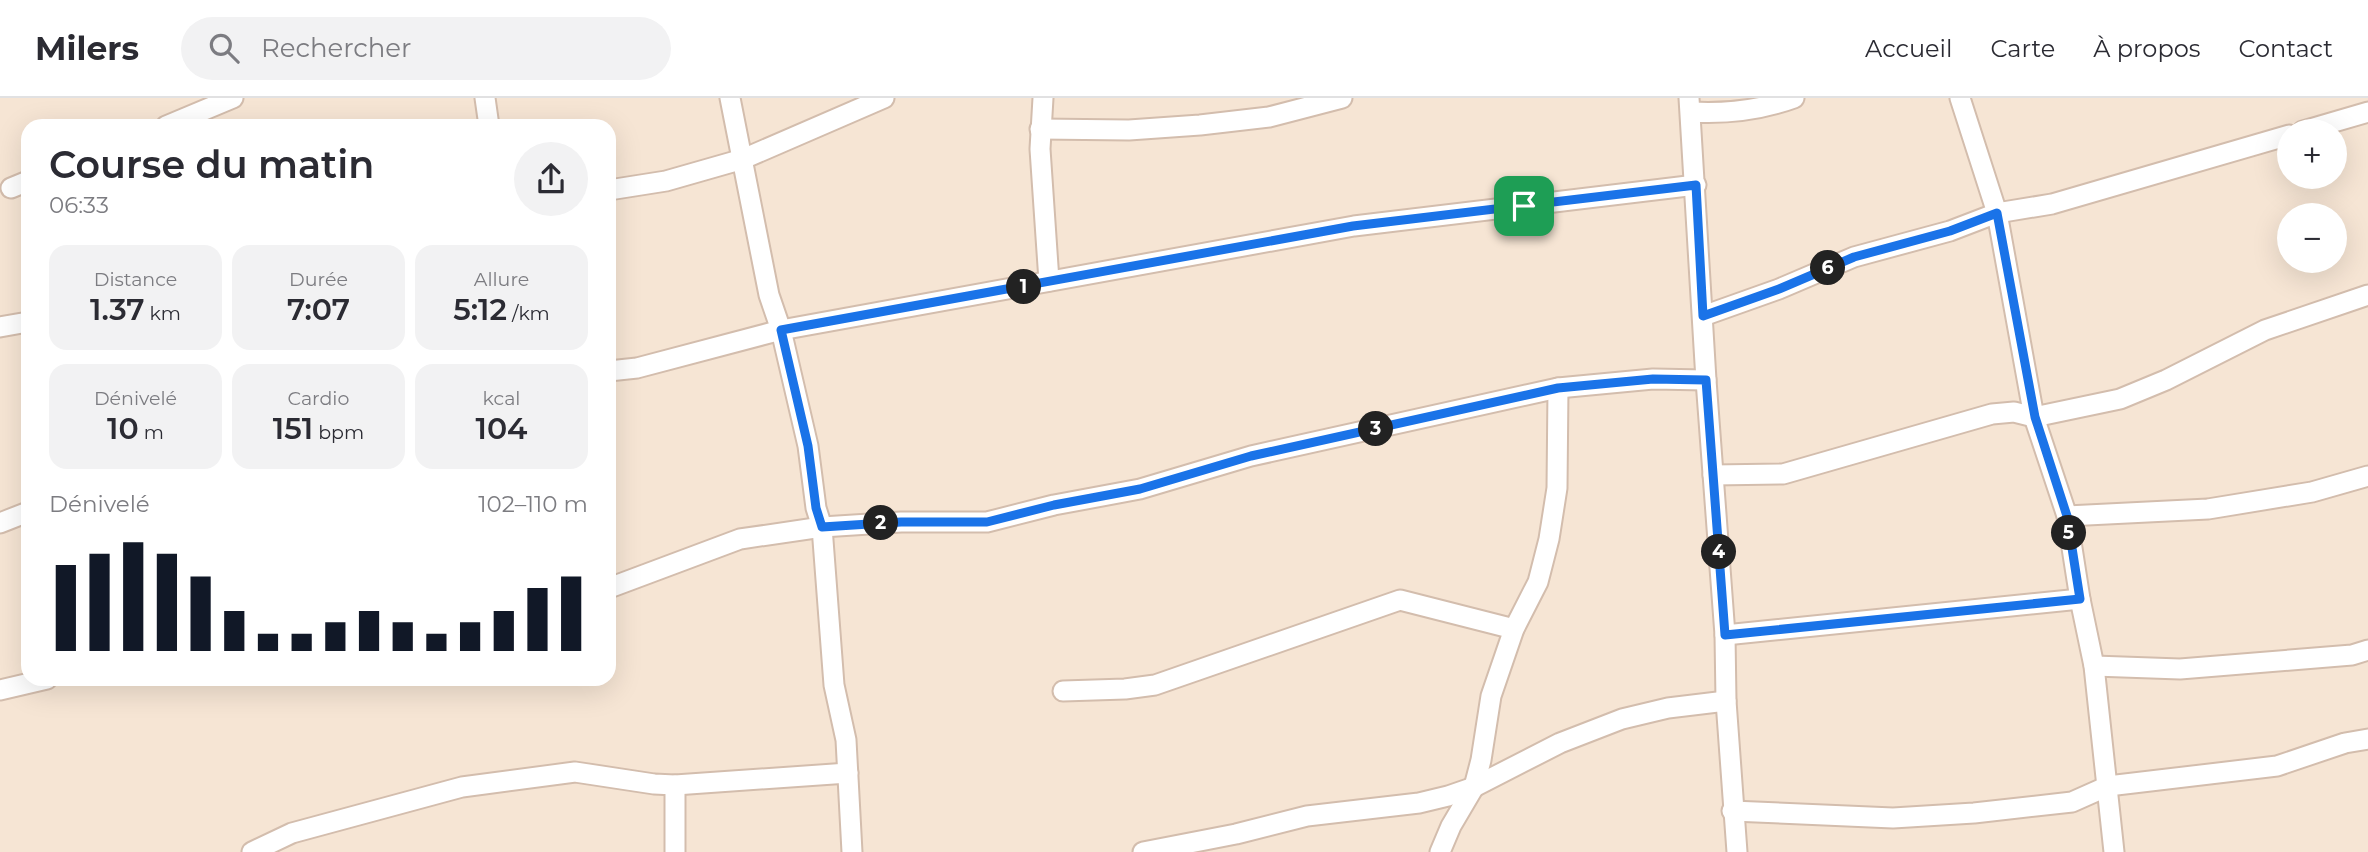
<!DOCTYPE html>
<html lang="fr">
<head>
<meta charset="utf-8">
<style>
	:root { --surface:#fff; --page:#f2f2f3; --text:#2b2b33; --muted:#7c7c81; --line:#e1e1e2; --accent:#111827 }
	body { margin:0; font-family:Montserrat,sans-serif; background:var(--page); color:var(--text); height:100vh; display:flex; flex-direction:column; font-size:26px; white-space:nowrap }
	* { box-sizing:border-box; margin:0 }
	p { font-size:23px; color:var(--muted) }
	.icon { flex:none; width:38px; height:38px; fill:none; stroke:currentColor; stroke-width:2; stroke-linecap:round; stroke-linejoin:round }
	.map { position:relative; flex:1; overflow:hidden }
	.side { position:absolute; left:21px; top:21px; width:595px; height:567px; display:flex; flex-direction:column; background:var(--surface); border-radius:21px; box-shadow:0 7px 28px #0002 }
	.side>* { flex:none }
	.fabs { position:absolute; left:2277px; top:21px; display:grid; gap:14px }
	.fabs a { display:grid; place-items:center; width:70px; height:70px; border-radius:50%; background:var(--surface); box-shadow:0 7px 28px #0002; font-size:35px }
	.pin { position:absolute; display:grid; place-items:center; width:60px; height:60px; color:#fff; margin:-30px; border-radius:14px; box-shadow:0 4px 10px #0006 }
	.km { position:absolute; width:35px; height:35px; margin:-18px; border-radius:50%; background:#222; color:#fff; font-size:19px; line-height:35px; text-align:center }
	.round { display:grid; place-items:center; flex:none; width:74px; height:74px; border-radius:37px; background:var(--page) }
	.overview { display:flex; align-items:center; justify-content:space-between; height:119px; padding:0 28px }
	h1 { font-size:38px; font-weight:600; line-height:52px }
	.figures { display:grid; grid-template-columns:repeat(3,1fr); gap:10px; height:119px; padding:7px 28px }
	.figures div { display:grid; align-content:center; border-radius:18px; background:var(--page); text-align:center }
	.figures b { font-size:30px; font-weight:600 }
	.figures small { font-size:19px; font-weight:400 }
	.figures p { font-size:19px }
	.chart { height:196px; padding:14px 28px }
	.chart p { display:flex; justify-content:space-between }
	.chart svg { width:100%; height:126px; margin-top:7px; stroke:var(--accent); stroke-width:6 }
	header { display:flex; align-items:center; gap:42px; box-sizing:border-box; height:98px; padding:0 35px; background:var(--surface); border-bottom:2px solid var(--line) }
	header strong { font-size:33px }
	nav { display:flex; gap:38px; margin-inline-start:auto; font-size:24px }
	.search { width:490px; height:63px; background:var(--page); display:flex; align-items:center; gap:18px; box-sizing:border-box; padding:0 24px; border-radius:38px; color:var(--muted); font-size:26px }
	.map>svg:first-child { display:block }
	.residential { fill:#f6e5d4; fill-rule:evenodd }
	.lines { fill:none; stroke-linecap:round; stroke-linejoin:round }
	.minor-casing { stroke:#d3bdad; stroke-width:23 }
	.minor { stroke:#fff; stroke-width:19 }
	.route-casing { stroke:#fff; stroke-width:14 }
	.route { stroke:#1a73e8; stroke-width:9 }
</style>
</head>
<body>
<header>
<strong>Milers</strong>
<div class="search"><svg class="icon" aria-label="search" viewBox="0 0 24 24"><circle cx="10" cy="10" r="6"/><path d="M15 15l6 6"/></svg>Rechercher</div>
<nav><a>Accueil</a><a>Carte</a><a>À propos</a><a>Contact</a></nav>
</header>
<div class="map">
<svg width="2368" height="754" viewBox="0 0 2368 754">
	<rect width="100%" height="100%" fill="#fef4e6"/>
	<!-- residential -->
	<path class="residential" d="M0 0H2368V754H0ZM28 28H609V581H28ZM2289 33H2334V79H2289ZM2289 117H2334V163H2289Z"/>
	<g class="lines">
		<defs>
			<g id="minor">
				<path d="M485 0 489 28"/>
				<path d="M730 0 769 197 781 232 808 348 816 410 822 429 834 587 846 642 852 754"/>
				<path d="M1043 0 1040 51 1049 183"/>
				<path d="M1689 0 1706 282 1725 537 1726 603 1737 754"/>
				<path d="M1960 0 1997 115 2034 319 2067 418 2080 501 2094 568 2114 754"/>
				<path d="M1691 14C1726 16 1761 12 1794 0"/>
				<path d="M166 28 233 0"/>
				<path d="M1040 31 1129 32 1200 27 1269 19 1342 0"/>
				<path d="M2303 33 2368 14"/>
				<path d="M11 90 28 83"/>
				<path d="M609 92 666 83 743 61 884 0"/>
				<path d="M1703 218 1779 191 1854 159 1950 133 1997 115 2052 106 2289 37"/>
				<path d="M0 229 28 224"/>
				<path d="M609 273 637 270 781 232 1354 128 1696 87"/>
				<path d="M1713 377 1783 376 1992 316 2014 314 2034 319 2120 301 2166 282 2265 232 2368 197"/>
				<path d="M2067 418 2208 411 2312 394 2368 378"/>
				<path d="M0 425 28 414"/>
				<path d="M609 490 740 441 822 429 901 424H987L1054 407 1140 391 1251 358 1558 290 1653 281 1706 282"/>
				<path d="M1725 537 2080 501"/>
				<path d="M2094 568 2180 571 2352 557 2368 552"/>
				<path d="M0 592 47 581"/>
				<path d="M1063 593 1125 591 1155 587 1400 502 1514 531"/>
				<path d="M675 687V754"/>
				<path d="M1732 713 1893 720 1974 715 2072 704 2108 688 2277 668 2345 645 2368 641"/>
				<path d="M252 754 292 735 462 689 575 674 654 686 675 687 848 675"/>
				<path d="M1143 754 1236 736 1307 718 1419 705 1448 698 1474 689 1560 645 1622 621 1668 610 1726 603"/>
				<path d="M1440 754 1451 728 1474 689 1481 662 1491 598 1514 531 1538 484 1549 441 1557 390 1558 290"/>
			</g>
		</defs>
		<!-- minor casing -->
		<use href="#minor" class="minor-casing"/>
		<!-- minor -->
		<use href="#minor" class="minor"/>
	</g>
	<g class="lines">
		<defs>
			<path id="route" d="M1696 87 1703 218 1779 191 1854 159 1950 133 1997 115 2035 319 2067 418 2080 501 1725 537 1706 282 1653 281 1558 290 1251 358 1140 391 1054 407 987 424H901L822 429 816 410 808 348 781 232 1353 128Z"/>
		</defs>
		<!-- route casing -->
		<use href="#route" class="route-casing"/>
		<!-- route -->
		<use href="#route" class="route"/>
	</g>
</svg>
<div class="fabs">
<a>+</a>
<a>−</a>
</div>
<div class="pin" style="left:1524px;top:108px;background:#1e9e55"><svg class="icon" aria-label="arrive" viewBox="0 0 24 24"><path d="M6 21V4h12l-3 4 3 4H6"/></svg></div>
<b class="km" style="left:1024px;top:189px">1</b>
<b class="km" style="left:881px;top:425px">2</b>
<b class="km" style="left:1376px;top:331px">3</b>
<b class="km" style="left:1719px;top:454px">4</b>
<b class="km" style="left:2069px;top:435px">5</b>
<b class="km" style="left:1828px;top:170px">6</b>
<section class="side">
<div class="overview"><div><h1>Course du matin</h1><p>06:33</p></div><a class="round"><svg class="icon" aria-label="share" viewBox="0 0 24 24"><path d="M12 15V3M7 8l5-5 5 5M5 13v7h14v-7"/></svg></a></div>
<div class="figures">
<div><p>Distance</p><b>1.37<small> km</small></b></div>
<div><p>Durée</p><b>7:07</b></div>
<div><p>Allure</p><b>5:12<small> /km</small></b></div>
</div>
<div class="figures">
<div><p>Dénivelé</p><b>10<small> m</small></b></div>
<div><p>Cardio</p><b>151<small> bpm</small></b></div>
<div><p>kcal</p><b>104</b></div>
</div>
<div class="chart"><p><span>Dénivelé</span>102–110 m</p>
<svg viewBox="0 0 160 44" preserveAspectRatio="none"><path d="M5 44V14M15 44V10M25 44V6M35 44V10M45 44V18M55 44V30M65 44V38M75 44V38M85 44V34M95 44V30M105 44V34M115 44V38M125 44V34M135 44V30M145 44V22M155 44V18"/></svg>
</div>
</section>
</div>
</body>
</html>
